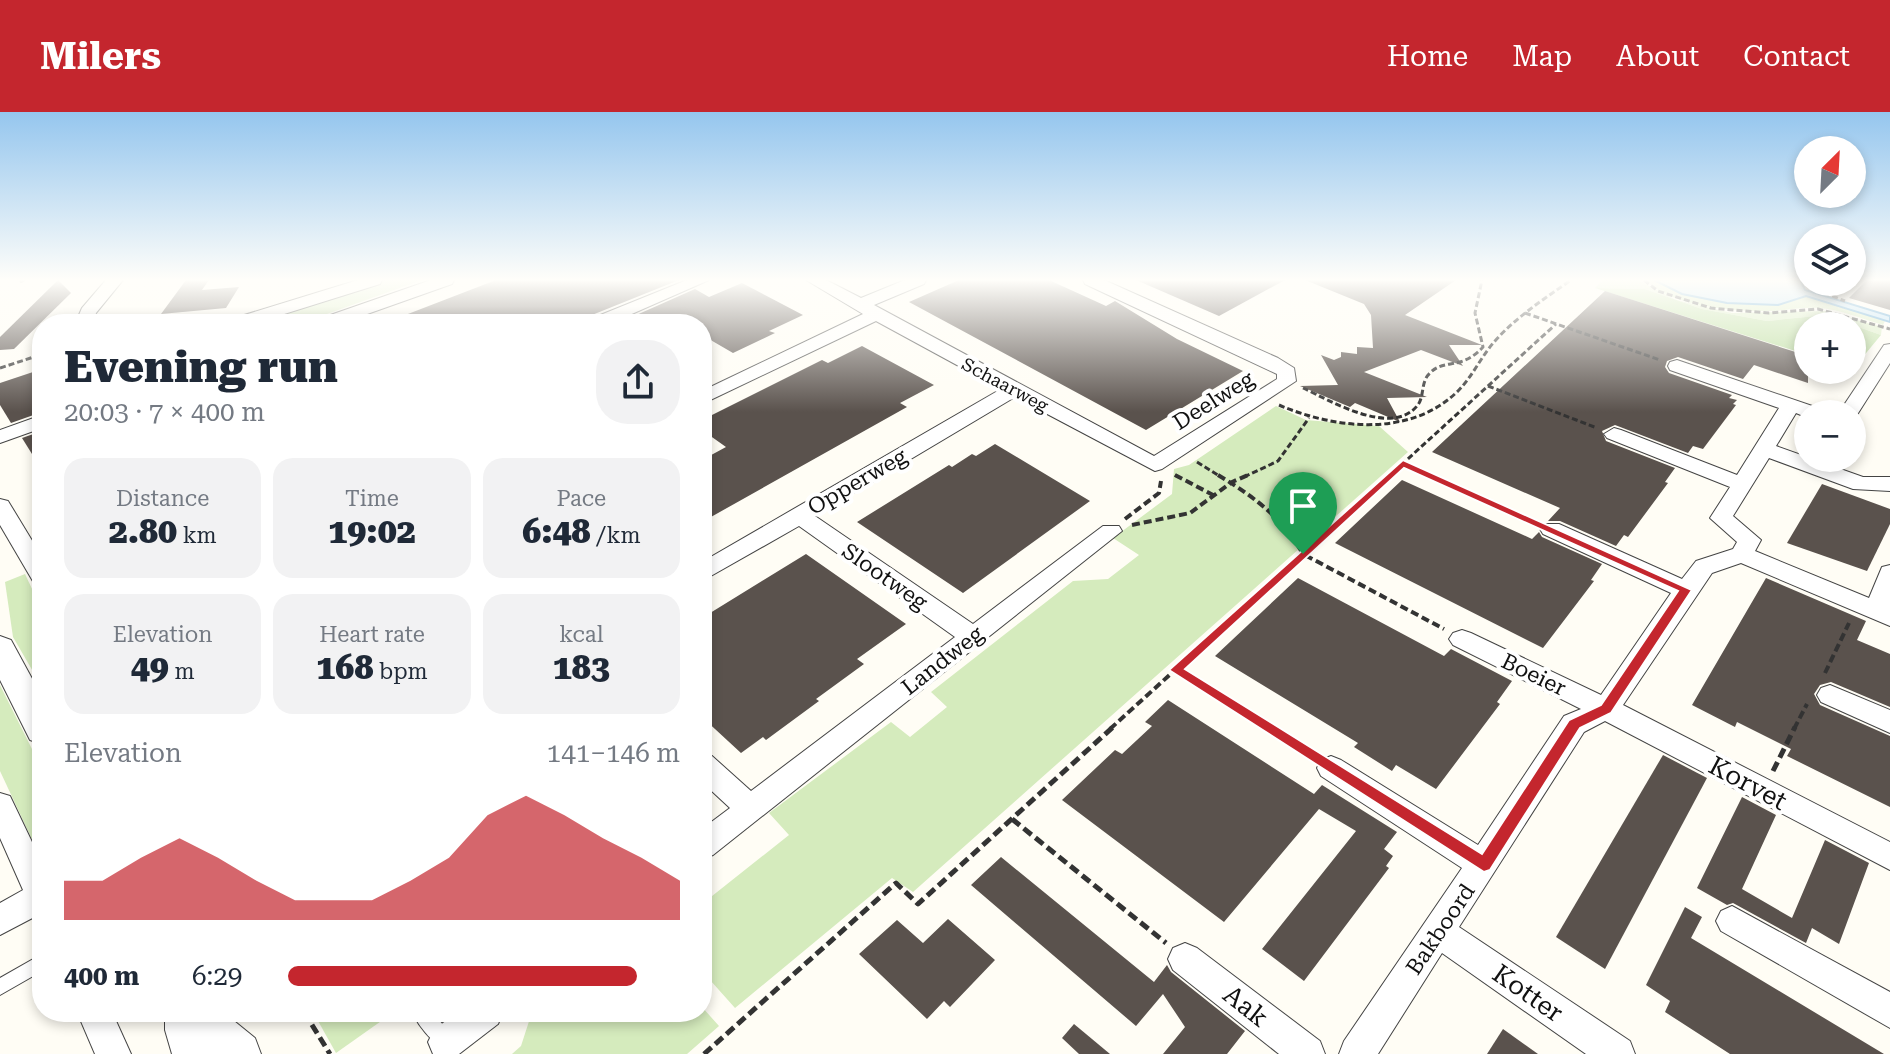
<!DOCTYPE html>
<html lang="en">
<head>
<meta charset="utf-8">
<style>
	:root { --surface:#fff; --page:#f2f2f3; --text:#1f2937; --muted:#747a83; --accent:#c4262e }
	body { margin:0; font-family:"Roboto Serif",serif; background:var(--page); color:var(--text); height:100vh; display:flex; flex-direction:column; font-size:30px; white-space:nowrap }
	* { box-sizing:border-box; margin:0 }
	p { font-size:26px; color:var(--muted) }
	.icon { flex:none; width:44px; height:44px; fill:none; stroke:currentColor; stroke-width:2; stroke-linecap:round; stroke-linejoin:round }
	.map { position:relative; flex:1; overflow:hidden }
	.sheet { position:absolute; left:32px; top:202px; width:680px; height:708px; display:flex; flex-direction:column; background:var(--surface); border-radius:32px; box-shadow:0 4px 12px #0003 }
	.sheet>* { flex:none }
	.needle { width:52px; rotate:24deg }
	.tools { position:absolute; left:1794px; top:24px; display:grid; gap:16px }
	.tools a { display:grid; place-items:center; width:72px; height:72px; border-radius:50%; background:var(--surface); box-shadow:0 4px 12px #0003; font-size:40px }
	.pin { position:absolute; display:grid; place-items:center; width:68px; height:68px; color:#fff; margin:-82px -34px; border-radius:50% 50% 50% 0; rotate:-45deg; box-shadow:0 0 8px #0007 }
	.pin .icon { rotate:45deg }
	.round { display:grid; place-items:center; flex:none; width:84px; height:84px; border-radius:32px; background:var(--page) }
	.overview { display:flex; align-items:center; justify-content:space-between; height:136px; padding:0 32px }
	h1 { font-size:44px; font-weight:800; line-height:60px }
	.stats { display:grid; grid-template-columns:repeat(3,1fr); gap:12px; height:136px; padding:8px 32px }
	.stats div { display:grid; align-content:center; border-radius:20px; background:var(--page); text-align:center }
	.stats b { font-size:34px; font-weight:800 }
	.stats small { font-size:22px; font-weight:400 }
	.stats p { font-size:22px }
	.chart { height:224px; padding:16px 32px }
	.chart p { display:flex; justify-content:space-between }
	.chart svg { width:100%; height:144px; margin-top:8px; fill:var(--accent); opacity:.7 }
	ul { padding:0 32px; list-style:none; font-size:26px }
	li { display:grid; grid-template-columns:128px 96px 1fr; align-items:center; height:60px }
	li i { height:20px; border-radius:10px; background:var(--accent) }
	header { display:flex; align-items:center; gap:48px; box-sizing:border-box; height:112px; padding:0 40px; background:var(--accent); color:#fff }
	header strong { font-size:38px }
	nav { display:flex; gap:44px; margin-inline-start:auto; font-size:28px }
	.map>svg:first-child { display:block }
	.green { fill:#d5ebbd }
	.forest { fill:#b9dc9c }
	.water { fill:#b9e0f7; stroke:#3f96cf; stroke-width:2 }
	.building { fill:#5a524d }
	.lines { fill:none; stroke-linecap:round; stroke-linejoin:round }
	.service-casing { stroke:#444; stroke-width:2 }
	.minor-casing { stroke:#444; stroke-width:2 }
	.tertiary-casing { stroke:#444; stroke-width:2 }
	.path-far2 { stroke:#333; stroke-width:3; stroke-dasharray:6 3; stroke-linecap:butt }
	.path-far1 { stroke:#333; stroke-width:4; stroke-dasharray:8 4; stroke-linecap:butt }
	.path { stroke:#333; stroke-width:5; stroke-dasharray:10 5; stroke-linecap:butt }
	.service { fill:#fff; fill-rule:evenodd }
	.minor { fill:#fff; fill-rule:evenodd }
	.tertiary { fill:#fff; fill-rule:evenodd }
	.route { fill:#c4262e; stroke:#fff; stroke-width:2; fill-rule:evenodd }
	.labels { text-anchor:middle; stroke-width:8; stroke-linejoin:round; paint-order:stroke }
	.far-street-label { font-size:18px; fill:#111; stroke:#fff }
	.street-label { font-size:22px; fill:#111; stroke:#fff }
	.near-street-label { font-size:26px; fill:#111; stroke:#fff }
</style>
</head>
<body>
<header>
<strong>Milers</strong>
<nav><a>Home</a><a>Map</a><a>About</a><a>Contact</a></nav>
</header>
<div class="map">
<svg width="1890" height="942" viewBox="0 0 1890 942">
	<rect width="100%" height="100%" fill="#fffdf5"/>
	<!-- green -->
	<g class="green">
		<path d="M381 168H422L299 212H242Z"/>
		<path d="M1603 168H1638L1676 188 1732 201 1825 199 1882 215 1881 223 1825 203 1767 209 1702 197 1645 177 1595 176Z"/>
		<path d="M1646 168H1654L1682 182 1727 191 1778 193 1806 184 1885 209 1883 213C1862 207 1840 197 1818 196 1801 195 1785 199 1769 199 1735 200 1669 194 1646 168Z"/>
		<path d="M1276 294 1306 308 1379 314 1408 340 913 780 892 766 735 896 702 859V792L789 723 769 701 891 610 910 625 947 595 931 580 1073 469 1108 467 1139 443 1113 426 1172 382 1174 357 1189 353Z"/>
		<path d="M25 462 42 498V575L13 525 5 470Z"/>
		<path d="M0 573 42 657V749L0 659Z"/>
		<path d="M702 895 719 914 687 942H512L521 934 532 900H702Z"/>
		<path d="M313 900H394L336 941Z"/>
	</g>
	<!-- forest -->
	<path class="forest" d="M1595 176 1645 177 1702 197 1767 209 1825 203 1881 223 1852 258V214H1808V243Z"/>
	<!-- water -->
	<path class="water" d="M1654 168H1800L1805 178 1890 204V210L1806 184 1778 193 1727 191 1682 182Z"/>
	<!-- building -->
	<g class="building">
		<path d="M58 168 71 181 14 237 0 238V225Z"/>
		<path d="M186 168H209L202 178 239 175 226 196 161 202Z"/>
		<path d="M496 168H679L587 205 582 212H382Z"/>
		<path d="M959 168H1049L1106 194 1115 189 1177 227 1243 259 1146 318 909 190Z"/>
		<path d="M1136 168H1285L1219 204Z"/>
		<path d="M1305 168H1456L1405 203 1482 233H1449L1463 254 1421 238 1364 260 1427 285 1387 286 1400 310 1355 291 1350 295 1300 274 1338 273 1321 243 1334 248 1341 245V240L1357 242V235L1373 236 1371 203 1364 192Z"/>
		<path d="M1867 168H1890V198L1849 186Z"/>
		<path d="M742 171 803 203 769 219 775 221 733 241 702 223V212H616L695 177 709 185Z"/>
		<path d="M1605 179 1808 244V271L1754 253 1743 267 1678 245 1667 249 1665 255 1669 261 1732 283 1729 286 1737 288 1733 292 1736 293 1703 337 1693 334 1688 341 1615 313 1602 319 1606 329 1675 356 1665 370 1668 371 1628 425 1624 423 1616 434 1560 409H1548L1560 396 1432 340Z"/>
		<path d="M862 234 934 273 900 291 907 295 702 410V348L726 335 702 318V308L822 248 828 251Z"/>
		<path d="M42 257V300L11 311 0 293V271Z"/>
		<path d="M42 319V358L22 326Z"/>
		<path d="M995 332 1090 389 963 481 857 410 949 353 952 355 972 342 976 344Z"/>
		<path d="M1402 368 1532 427 1539 420 1542 425 1602 452 1591 468 1594 469 1543 536 1335 431Z"/>
		<path d="M1822 372 1890 397V412L1867 459 1787 431Z"/>
		<path d="M806 442 906 512 857 547 864 552 816 587 819 589 766 628 763 625 741 641 702 605V582L708 578 702 572V506Z"/>
		<path d="M1298 466 1444 544 1451 537 1512 569 1497 590 1500 592 1436 677 1396 653 1392 659 1354 635 1358 631 1215 544Z"/>
		<path d="M1766 466 1866 509 1857 528 1890 542V595L1831 570 1820 573 1814 582 1820 593 1890 624V695L1787 644 1791 637 1737 610 1735 615 1692 593Z"/>
		<path d="M1168 588 1314 682 1322 673 1397 720 1384 737 1393 744 1386 754 1389 756 1304 869 1262 837 1356 719 1319 697 1224 810 1062 688 1115 638 1122 642 1152 614 1145 610Z"/>
		<path d="M1663 643 1707 666 1605 857 1556 825Z"/>
		<path d="M1742 685 1776 703 1742 777 1792 806 1825 728 1869 751 1839 832 1812 816 1806 831 1733 791 1727 793 1697 776Z"/>
		<path d="M1001 745 1154 870 1167 853 1171 860 1245 919 1227 942H1163L1185 915 1163 882 1136 914 971 773Z"/>
		<path d="M1685 795 1702 805 1691 826 1884 942H1730L1665 900 1670 889 1646 873Z"/>
		<path d="M948 807 995 848 950 895 944 889 927 907 859 842 897 808 923 831Z"/>
		<path d="M1074 912 1110 942H1079L1062 926Z"/>
		<path d="M1503 917 1538 942H1487Z"/>
	</g>
	<g class="lines">
		<defs>
			<g id="service">
				<path d="M42 842V859L0 883V866Z"/>
				<path d="M412 900H432L451 922 454 928 451 934 445 937C432 931 418 913 412 900Z"/>
			</g>
			<g id="minor">
				<path d="M106 168H123L96 201 93 212H75L82 196Z"/>
				<path d="M358 168H382L380 172 252 212H225L228 208Z"/>
				<path d="M431 168H454L452 172 339 212H313L316 208Z"/>
				<path d="M687 168H709L609 212H585L588 208Z"/>
				<path d="M806 168H826L861 186 905 168H926L924 172 874 193 1154 344 1277 267V262L1085 172 1083 168H1104L1278 246 1294 256 1296 269 1162 357 1155 359 1015 285 815 404 973 512 1103 414H1119L1122 419 713 743 702 747V717L730 696 702 670V641L712 644 751 679 955 525 799 414 702 469V450L1001 277 876 209 702 292V279L863 202Z"/>
				<path d="M1890 232V251L1855 306 1852 307V302H1838L1884 233Z"/>
				<path d="M1677 248 1824 298 1827 302H1808V306L1796 301 1776 334 1863 365H1890V379L1853 377 1769 346 1733 404 1761 428 1755 439 1869 486 1882 455 1890 453V514L1741 451 1712 461 1623 593 1890 730V758L1605 609 1584 620 1459 815 1630 929 1635 942H1586L1442 841 1378 942H1339L1344 929 1462 756 1321 664 1317 656 1321 648 1331 644 1341 648 1478 733 1564 604 1581 597 1453 533 1449 527 1453 521 1462 518 1471 521 1601 583 1671 481 1543 422 1540 417 1543 412H1559L1682 467 1696 449 1733 437 1737 430 1710 406 1730 375 1607 326 1604 322 1614 316 1621 318 1737 363 1779 296 1670 258 1668 254 1670 250Z"/>
				<path d="M42 303V316L0 331V318Z"/>
				<path d="M0 387 8 389 42 445V473L34 471 0 413Z"/>
				<path d="M1830 573 1890 598V621L1821 590 1817 583 1821 576Z"/>
				<path d="M0 681 10 684 42 751V801L0 823V791L23 778 0 726Z"/>
				<path d="M1732 794 1890 880V916L1721 819 1716 809 1721 799Z"/>
				<path d="M1185 831 1197 836 1320 929 1325 942H1279L1173 858 1168 847 1173 836Z"/>
				<path d="M77 900H112L131 942H95Z"/>
				<path d="M457 900H503L498 912 459 942H433L428 930 434 918Z"/>
			</g>
			<g id="tertiary">
				<path d="M0 524 11 528 42 585V632L30 628 0 568Z"/>
				<path d="M165 900H223L255 926 261 942H172L165 918Z"/>
			</g>
		</defs>
		<!-- service casing -->
		<use href="#service" class="service-casing"/>
		<!-- minor casing -->
		<use href="#minor" class="minor-casing"/>
		<!-- tertiary casing -->
		<use href="#tertiary" class="tertiary-casing"/>
		<!-- path-far2 -->
		<g class="path-far2">
			<path d="M1644 168 1658 179 1711 196 1769 201 1818 197 1890 217"/>
			<path d="M20 170 24 168"/>
			<path d="M1810 170 1817 178 1845 189"/>
			<path d="M1525 201 1660 248"/>
			<path d="M0 256 40 243"/>
			<path d="M1488 274 1597 316"/>
			<path d="M1303 276C1331 289 1391 325 1417 294 1425 285 1420 270 1430 261 1444 246 1461 259 1483 235L1475 201 1482 168"/>
			<path d="M1279 293C1335 317 1410 326 1458 279 1472 265 1481 245 1494 230 1516 205 1544 187 1571 168"/>
			<path d="M1197 350 1221 365"/>
			<path d="M1403 351 1433 365"/>
			<path d="M1175 363 1178 365"/>
			<path d="M1244 365 1278 349 1309 306"/>
			<path d="M1388 365 1556 212"/>
		</g>
		<!-- path-far1 -->
		<g class="path-far1">
			<path d="M1175 363 1215 384"/>
			<path d="M1218 363C1253 384 1283 406 1303 442L1444 517"/>
			<path d="M1429 363 1532 409"/>
			<path d="M1125 407 1159 381 1161 369"/>
			<path d="M1132 413 1190 401 1232 370 1248 363"/>
			<path d="M1176 558 1270 617"/>
			<path d="M1825 561 1849 511"/>
			<path d="M1110 617 1390 363"/>
			<path d="M1794 617 1807 592"/>
		</g>
		<!-- path -->
		<g class="path">
			<path d="M1266 615 1312 644"/>
			<path d="M1773 659 1795 615"/>
			<path d="M1012 707 1166 831"/>
			<path d="M304 900 330 942"/>
			<path d="M704 942 896 771 918 792 1113 615"/>
		</g>
		<!-- service -->
		<use href="#service" class="service"/>
		<!-- minor -->
		<use href="#minor" class="minor"/>
		<!-- tertiary -->
		<use href="#tertiary" class="tertiary"/>
	</g>
	<!-- sky -->
	<linearGradient id="sky" x2="0" y2="1"><stop stop-color="#95c6ee"/><stop offset="0.56" stop-color="#fffefa"/><stop offset="1" stop-color="#fffefa" stop-opacity="0"/></linearGradient>
	<rect width="1890" height="300" fill="url(#sky)"/>
	<!-- route -->
	<path class="route" d="M1403 348 1692 478 1611 601 1580 616 1490 758 1484 760 1169 558ZM1404 356 1678 479 1601 593 1569 608 1482 742 1185 557Z"/>
	<g class="labels">
		<!-- far-street labels -->
		<g class="far-street-label">
			<text transform="translate(1005 273) rotate(28)" y="6">Schaarweg</text>
		</g>
		<!-- street labels -->
		<g class="street-label">
			<text transform="translate(1213 288) rotate(-32)" y="8">Deelweg</text>
			<text transform="translate(857 369) rotate(-30)" y="8">Opperweg</text>
			<text transform="translate(885 464) rotate(35)" y="8">Slootweg</text>
			<text transform="translate(942 548) rotate(-38)" y="8">Landweg</text>
			<text transform="translate(1534 562) rotate(26)" y="8">Boeier</text>
			<text transform="translate(1440 817) rotate(-56)" y="8">Bakboord</text>
		</g>
		<!-- near-street labels -->
		<g class="near-street-label">
			<text transform="translate(1748 671) rotate(28)" y="9">Korvet</text>
			<text transform="translate(1528 881) rotate(35)" y="9">Kotter</text>
			<text transform="translate(1246 894) rotate(38)" y="9">Aak</text>
		</g>
	</g>
</svg>
<div class="tools">
<a><svg class="needle" viewBox="-14 -14 28 28"><path d="M0-13l5 13h-10z" fill="#e53935"/><path d="M0 13l5-13h-10z" fill="#747a83"/></svg></a>
<a><svg class="icon" aria-label="layers" viewBox="0 0 24 24"><path d="M12 4l9 5-9 5-9-5zM3 14l9 5 9-5"/></svg></a>
<a>+</a>
<a>−</a>
</div>
<div class="pin" style="left:1303px;top:442px;background:#1e9e55"><svg class="icon" aria-label="arrive" viewBox="0 0 24 24"><path d="M6 21V4h12l-3 4 3 4H6"/></svg></div>
<section class="sheet">
<div class="overview"><div><h1>Evening run</h1><p>20:03 · 7 × 400 m</p></div><a class="round"><svg class="icon" aria-label="share" viewBox="0 0 24 24"><path d="M12 15V3M7 8l5-5 5 5M5 13v7h14v-7"/></svg></a></div>
<div class="stats">
<div><p>Distance</p><b>2.80<small> km</small></b></div>
<div><p>Time</p><b>19:02</b></div>
<div><p>Pace</p><b>6:48<small> /km</small></b></div>
</div>
<div class="stats">
<div><p>Elevation</p><b>49<small> m</small></b></div>
<div><p>Heart rate</p><b>168<small> bpm</small></b></div>
<div><p>kcal</p><b>183</b></div>
</div>
<div class="chart"><p><span>Elevation</span>141–146 m</p>
<svg viewBox="0 0 160 44" preserveAspectRatio="none"><path d="M0 44V32L10 32L20 25L30 19L40 25L50 32L60 38L70 38L80 38L90 32L100 25L110 12L120 6L130 12L140 19L150 25L160 32V44z"/></svg>
</div>
<ul>
<li><b>400 m</b>6:29<i style="width:89%"></i></li>
</ul>
</section>
</div>
</body>
</html>
